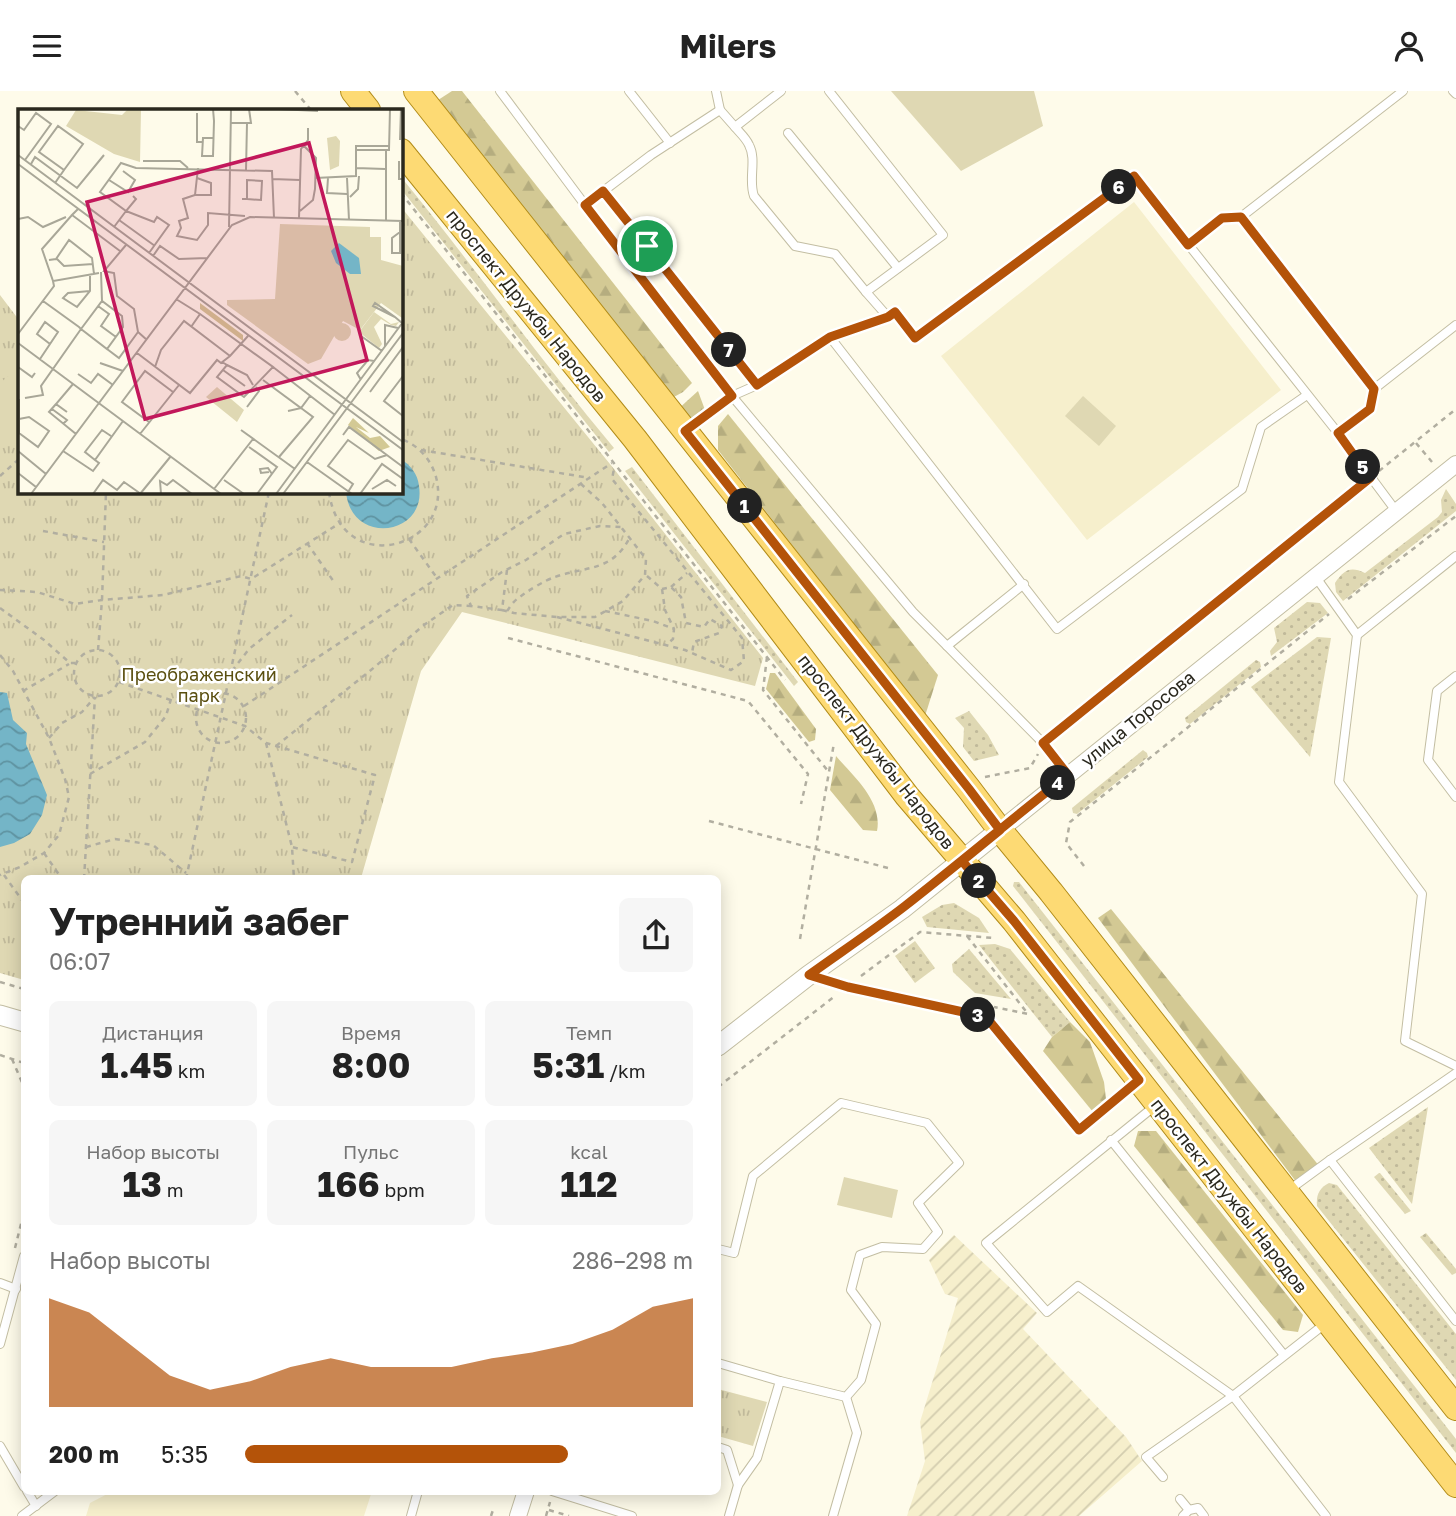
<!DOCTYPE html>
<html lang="ru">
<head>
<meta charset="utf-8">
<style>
	:root { --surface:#fff; --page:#f6f6f6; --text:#222; --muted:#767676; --accent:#b45309 }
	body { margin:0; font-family:"Golos Text",sans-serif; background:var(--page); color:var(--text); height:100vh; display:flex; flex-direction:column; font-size:26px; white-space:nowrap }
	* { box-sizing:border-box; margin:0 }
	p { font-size:23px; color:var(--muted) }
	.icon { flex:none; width:38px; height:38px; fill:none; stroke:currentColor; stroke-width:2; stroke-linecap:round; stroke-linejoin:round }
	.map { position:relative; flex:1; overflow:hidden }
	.sheet { position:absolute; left:21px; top:784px; width:700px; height:620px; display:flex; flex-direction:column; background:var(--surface); border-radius:10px; box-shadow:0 4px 18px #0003 }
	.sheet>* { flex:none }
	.pin { position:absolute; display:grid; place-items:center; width:60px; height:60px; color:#fff; margin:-30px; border:4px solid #fff; border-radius:50%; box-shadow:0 2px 7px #0007 }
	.km { position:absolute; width:35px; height:35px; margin:-18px; border-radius:50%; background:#222; color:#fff; font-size:19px; line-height:35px; text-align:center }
	.round { display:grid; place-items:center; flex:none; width:74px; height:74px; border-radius:10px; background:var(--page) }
	.head { display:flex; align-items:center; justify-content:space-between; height:119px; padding:0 28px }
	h1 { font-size:38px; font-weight:700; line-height:52px }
	.metrics { display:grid; grid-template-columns:repeat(3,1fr); gap:10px; height:119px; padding:7px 28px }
	.metrics div { display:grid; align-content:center; border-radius:10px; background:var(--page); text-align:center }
	.metrics b { font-size:35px; font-weight:700 }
	.metrics small { font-size:19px; font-weight:400 }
	.metrics p { font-size:19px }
	.chart { height:196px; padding:14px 28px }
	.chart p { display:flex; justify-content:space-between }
	.chart svg { width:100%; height:126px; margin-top:7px; fill:var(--accent); opacity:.7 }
	ul { padding:0 28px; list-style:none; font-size:23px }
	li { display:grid; grid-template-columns:112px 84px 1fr; align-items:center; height:52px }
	li i { height:18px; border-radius:9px; background:var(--accent) }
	header { display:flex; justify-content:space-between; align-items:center; height:91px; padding:0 28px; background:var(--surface); font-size:32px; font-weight:700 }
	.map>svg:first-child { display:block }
	.built { fill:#f6efcc }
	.industrial { fill:url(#industrial-furrows) }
	.grass { fill:url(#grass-dots) }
	.forest { fill:url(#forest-firs) }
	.park { fill:url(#park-tufts) }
	.pitch { fill:#dfd8b3 }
	.water { fill:url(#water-waves) }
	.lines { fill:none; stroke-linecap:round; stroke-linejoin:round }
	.service-casing { stroke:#c3bea3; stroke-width:10 }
	.minor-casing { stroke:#c3bea3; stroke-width:18 }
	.tertiary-casing { stroke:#c3bea3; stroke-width:21 }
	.primary-casing { stroke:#b28c19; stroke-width:26 }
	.path { stroke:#b1aea0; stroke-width:2.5; stroke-dasharray:5 5; stroke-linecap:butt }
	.service { stroke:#fff; stroke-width:8 }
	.minor { stroke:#fff; stroke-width:16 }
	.tertiary { stroke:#fff; stroke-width:19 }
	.primary { stroke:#fdda74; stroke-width:24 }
	.route-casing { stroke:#fff; stroke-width:14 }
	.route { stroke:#b45309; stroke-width:9 }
	.labels { text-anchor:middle; stroke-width:5; stroke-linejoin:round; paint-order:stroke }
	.street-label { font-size:18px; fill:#2a281e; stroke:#fff }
	.park-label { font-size:18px; fill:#5a4f10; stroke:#fff }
	.inset-road { fill:none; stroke:#a9a798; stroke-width:2 }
	.view { fill:#c2185b; fill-opacity:0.15; stroke:#c2185b; stroke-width:3.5 }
	.inset-edge { fill:none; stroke:#2a281e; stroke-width:3.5 }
</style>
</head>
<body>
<header><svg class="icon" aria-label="menu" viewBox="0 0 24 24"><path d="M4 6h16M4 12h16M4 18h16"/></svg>Milers<svg class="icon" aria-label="person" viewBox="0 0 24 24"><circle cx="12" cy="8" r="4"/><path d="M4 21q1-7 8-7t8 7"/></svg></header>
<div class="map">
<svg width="1456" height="1425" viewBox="0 0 1456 1425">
	<defs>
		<pattern id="industrial-furrows" width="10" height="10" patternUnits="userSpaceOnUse" patternTransform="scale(1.75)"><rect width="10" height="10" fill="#f6efcc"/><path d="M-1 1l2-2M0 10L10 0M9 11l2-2" fill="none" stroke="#d3cdaf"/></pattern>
		<pattern id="grass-dots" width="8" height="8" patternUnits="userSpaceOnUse" patternTransform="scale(1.75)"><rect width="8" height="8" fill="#dfd8b3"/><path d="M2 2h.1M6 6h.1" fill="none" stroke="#c0b99a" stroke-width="1.8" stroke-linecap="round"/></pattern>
		<pattern id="forest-firs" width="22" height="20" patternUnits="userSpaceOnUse" patternTransform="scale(1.75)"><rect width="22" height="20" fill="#d3c994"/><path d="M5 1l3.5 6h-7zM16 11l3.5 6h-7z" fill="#b5ad7f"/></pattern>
		<pattern id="park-tufts" width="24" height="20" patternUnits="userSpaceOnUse" patternTransform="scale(1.75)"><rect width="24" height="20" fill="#dfd8b3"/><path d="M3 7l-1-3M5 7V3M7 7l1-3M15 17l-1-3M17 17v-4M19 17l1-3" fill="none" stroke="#c0b99a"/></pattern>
		<pattern id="water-waves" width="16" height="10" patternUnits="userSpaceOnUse" patternTransform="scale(1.75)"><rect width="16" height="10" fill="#74b5c7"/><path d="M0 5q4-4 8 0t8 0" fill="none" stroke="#5f93a1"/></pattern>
	</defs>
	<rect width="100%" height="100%" fill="#fefbea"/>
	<!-- built -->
	<g class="built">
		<path d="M1134 111 1281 299 1087 449 941 265Z"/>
		<path d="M113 1400H372L364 1425H86L90 1412Z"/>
	</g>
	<!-- industrial -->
	<path class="industrial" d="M954 1144 1037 1222 1023 1238 1126 1346 1142 1370 1079 1425H907L925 1370 920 1331 958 1207 945 1203 929 1169Z"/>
	<!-- grass -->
	<g class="grass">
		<path d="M401 86C474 175 540 269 614 357L609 361 401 98Z"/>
		<path d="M632 376 798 591 794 595 625 380Z"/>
		<path d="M1446 398 1456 413V420L1343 510 1336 501 1335 492C1344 479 1350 475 1365 482L1438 426 1442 421 1441 409Z"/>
		<path d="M1307 511 1320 512 1328 522 1271 565 1270 560 1277 551 1274 537Z"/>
		<path d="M1317 546 1331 547 1310 666 1251 596Z"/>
		<path d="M1256 569 1260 571 1261 576 1190 633 1186 631 1185 627Z"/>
		<path d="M969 620 988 644 999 664 974 670 963 656 964 637 955 627Z"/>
		<path d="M1143 659 1147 662 1148 666 1077 723 1073 722 1072 717Z"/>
		<path d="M1014 791H1019L1456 1348V1362L1013 795Z"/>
		<path d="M954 812 979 827 989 842 927 836 922 826 942 814Z"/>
		<path d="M915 850 935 877 915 892 895 865Z"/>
		<path d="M995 853 1010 858 1070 931 1052 946 979 854Z"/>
		<path d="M969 858 1011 908 975 902 953 881 952 873Z"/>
		<path d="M1428 1016 1412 1113 1369 1057Z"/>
		<path d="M1379 1082H1380L1411 1120 1405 1123 1374 1086Z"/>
		<path d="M1329 1092 1337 1094 1456 1243V1289L1317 1115C1316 1104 1319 1097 1329 1092Z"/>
		<path d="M1426 1142 1456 1178V1182L1452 1184 1420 1146Z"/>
	</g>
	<!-- forest -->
	<g class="forest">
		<path d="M452 0H462L692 292 683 301 672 307 435 11Z"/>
		<path d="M698 300 705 319 685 332 676 320Z"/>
		<path d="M728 323 938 584 925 625 718 359V335Z"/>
		<path d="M770 582H775L816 638 815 649 809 651 766 598Z"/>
		<path d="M836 665C853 685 883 710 877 740L863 739 830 699Z"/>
		<path d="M1111 818 1320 1076 1297 1092 1098 827Z"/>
		<path d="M1070 931 1090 951 1104 991 1106 1008 1093 1021 1043 960 1052 946Z"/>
		<path d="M1138 1040H1156L1303 1224 1298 1241 1283 1239 1134 1055Z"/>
	</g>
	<!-- park -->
	<g class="park">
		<path d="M401 116 614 378 763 567 755 595 462 521 421 580 361 787 24 788V889L0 882V204L19 229V401H401Z"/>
		<path d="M718 1298 767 1311 753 1355 718 1345Z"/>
	</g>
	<!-- pitch -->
	<g class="pitch">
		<path d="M891 0H1034L1043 35 961 80Z"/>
		<path d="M19 276V359H18L0 336V292Z"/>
		<path d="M1083 305 1116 335 1099 355 1065 325Z"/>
		<path d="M844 1086 898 1099 892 1127 837 1114Z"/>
	</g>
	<!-- water -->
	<g class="water">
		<path d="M401 368C410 374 418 383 419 395 427 445 351 455 346 401H401Z"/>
		<path d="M0 601 7 602 13 629 27 642 26 653 47 704 42 724 30 743 14 752 0 756Z"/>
	</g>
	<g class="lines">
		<defs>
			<g id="service">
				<path d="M500 0 585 114"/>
				<path d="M629 0 670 52"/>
				<path d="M716 0 720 19"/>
				<path d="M781 0 735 36 720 19 651 64 585 114 732 305 913 521 947 555"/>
				<path d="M829 0 943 144 866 201 888 226"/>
				<path d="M1453 0 1456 3"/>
				<path d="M735 36C739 41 746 47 749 54 757 69 748 89 754 105L795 155 835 163 866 201"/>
				<path d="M788 42 898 177"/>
				<path d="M1241 126 1374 298 1456 234"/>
				<path d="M1188 154 1222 127 1241 126 1403 0"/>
				<path d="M830 246 1057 538 1242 398 1261 336 1307 304"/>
				<path d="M687 339 732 305 757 294 830 246 888 226 895 221 915 247 1134 85 1338 342 1396 420"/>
				<path d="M1338 342 1370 318 1374 298"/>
				<path d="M1315 485 1357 544 1339 691 1422 803 1405 950 1456 975"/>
				<path d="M1024 493 947 555 1043 652 1068 684"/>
				<path d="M1357 544 1456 465"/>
				<path d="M1456 585 1437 600 1428 669 1456 706"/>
				<path d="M812 885 847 896 986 926 1079 1039 1137 991"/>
				<path d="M1156 1014 986 1152 1047 1221 1078 1195 1233 1305 1146 1366 1163 1386"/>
				<path d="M1111 1049 1284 1264"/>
				<path d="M1330 1069 1456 1230"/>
				<path d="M1289 1099 1330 1069 1456 982"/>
				<path d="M718 1158 734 1162 753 1085 841 1012 927 1032 959 1072 918 1112 938 1141 923 1158 882 1156 860 1164 851 1199 876 1233 861 1289 846 1306 780 1290 757 1367 738 1394 729 1425"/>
				<path d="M0 1192 16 1198"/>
				<path d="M0 1253 24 1165"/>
				<path d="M718 1272 780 1290"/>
				<path d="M0 1355 24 1396"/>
				<path d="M718 1356 727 1359 738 1394"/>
				<path d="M27 1400 36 1415"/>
				<path d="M552 1400 632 1425"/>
				<path d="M1180 1408 1189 1419"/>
				<path d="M22 1425 55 1400"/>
				<path d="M411 1425 418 1400"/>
				<path d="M833 1425 857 1342 846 1306"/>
				<path d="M1183 1425 1189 1419 1198 1417 1204 1425"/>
				<path d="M1326 1425 1233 1305 1326 1232"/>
			</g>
			<g id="minor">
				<path d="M1000 739 1456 373"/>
				<path d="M518 1425 526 1400"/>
			</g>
			<g id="tertiary">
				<path d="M0 924 24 931"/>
				<path d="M718 955 809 884 902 818 1000 739"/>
			</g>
			<g id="primary">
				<path d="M353 0 368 19"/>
				<path d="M416 0 969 698 1000 739 1051 801 1456 1317"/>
				<path d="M401 60 635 348 907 705 1014 830 1456 1394"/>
			</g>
		</defs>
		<!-- service casing -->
		<use href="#service" class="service-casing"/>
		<!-- minor casing -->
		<use href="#minor" class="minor-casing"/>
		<!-- tertiary casing -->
		<use href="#tertiary" class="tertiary-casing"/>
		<!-- primary casing -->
		<use href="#primary" class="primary-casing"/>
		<!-- path -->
		<g class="path">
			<path d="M295 0 311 19"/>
			<path d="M401 102 785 589"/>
			<path d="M611 110 751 286"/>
			<path d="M1416 352 1432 371"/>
			<path d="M421 359 590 387"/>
			<path d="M1379 380 1456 318"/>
			<path d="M0 385 19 368"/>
			<path d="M329 401C341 489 455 457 436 386 431 368 418 354 401 348"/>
			<path d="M43 440 104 451"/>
			<path d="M409 448 437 487"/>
			<path d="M307 452 334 491"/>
			<path d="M507 479 502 519 471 515 467 505 502 481 526 469 564 443 600 435 621 436 602 412 581 393"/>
			<path d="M647 485 662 498 665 519 674 538"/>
			<path d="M671 496 687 482"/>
			<path d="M662 498 671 496 681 506 686 532 704 536 710 528 722 535 719 542 694 551 692 562"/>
			<path d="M0 499 37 501 75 513 102 509 163 504 241 485 251 488 340 432"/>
			<path d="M1348 508 1456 425"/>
			<path d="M0 517 44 549 70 572H75"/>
			<path d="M502 519 514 522 557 526H595L623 510 645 484 646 468 621 436"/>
			<path d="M507 520C510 516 513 511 517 508 526 501 545 489 555 486 586 475 611 481 629 448"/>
			<path d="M605 520 653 530 674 538 673 548 666 554"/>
			<path d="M557 526 685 559 731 579 744 570 742 547 612 388 614 378"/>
			<path d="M508 547 748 610 808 683 801 713"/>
			<circle cx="97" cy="582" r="23"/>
			<path d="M98 559 102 509 106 401"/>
			<path d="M0 564 13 580 49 647 65 688 69 706 59 744 44 762 20 776 0 784"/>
			<path d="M767 566 763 599 828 680"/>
			<path d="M232 580 249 558 292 524"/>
			<path d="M119 591 245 635 266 652 375 684 352 771 292 756"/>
			<path d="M23 600 69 573"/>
			<circle cx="221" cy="627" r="25"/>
			<path d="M244 615 612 372"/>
			<path d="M1053 644 1363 393"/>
			<path d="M49 647 62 632 82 621 95 606"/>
			<path d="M266 652 292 756 294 788"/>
			<path d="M276 655 371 579 424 534 453 514 471 515"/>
			<path d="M90 683 145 651 166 625 171 608"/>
			<path d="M985 686 1030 677 1038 663"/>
			<path d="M709 730 892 778"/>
			<path d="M86 756 115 748 153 754 186 782"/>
			<path d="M44 762 62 788"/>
			<path d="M1084 775 1066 752 1070 731 1329 523"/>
			<path d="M4 784 24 812"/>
			<path d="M84 788 95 606"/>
			<path d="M186 788 269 401"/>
			<path d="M967 845 1028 923 994 916"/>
			<path d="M800 848 834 652"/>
			<path d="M861 885 920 841 993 847"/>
			<path d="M0 891 24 898"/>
			<path d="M0 964 24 972"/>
			<path d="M12 968 24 996"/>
			<path d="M718 996 835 905"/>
			<path d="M15 1157 24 1121"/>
			<path d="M549 1419 569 1425"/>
			<path d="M491 1425 494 1416"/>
			<path d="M546 1425 550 1411"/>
		</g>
		<!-- service -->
		<use href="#service" class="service"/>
		<!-- minor -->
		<use href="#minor" class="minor"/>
		<!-- tertiary -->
		<use href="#tertiary" class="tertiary"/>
		<!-- primary -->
		<use href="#primary" class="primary"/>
	</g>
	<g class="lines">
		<defs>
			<path id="route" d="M647 155 603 100 585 114 732 305 685 340 969 698 1000 739 962 770 1014 830 1139 989 1079 1039 986 926 848 896 809 884C841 861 874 839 905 815 960 772 1013 727 1068 684L1043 652 1370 387 1338 342 1370 318 1374 298 1241 126 1222 127 1188 154 1134 85 915 247 895 221 888 226 830 246 757 294 647 155"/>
		</defs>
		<!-- route casing -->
		<use href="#route" class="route-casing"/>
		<!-- route -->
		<use href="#route" class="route"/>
	</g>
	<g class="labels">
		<!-- street labels -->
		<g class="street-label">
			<text transform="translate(526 215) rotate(51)" y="6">проспект Дружбы Народов</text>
			<text transform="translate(1138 628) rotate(-39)" y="6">улица Торосова</text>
			<text transform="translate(876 661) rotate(52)" y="6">проспект Дружбы Народов</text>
			<text transform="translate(1229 1105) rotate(52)" y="6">проспект Дружбы Народов</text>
		</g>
		<!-- park labels -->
		<g class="park-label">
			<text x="199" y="590">Преображенский<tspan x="199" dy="21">парк</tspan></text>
		</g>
	</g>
	<!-- overview -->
	<g transform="translate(18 18)">
		<rect width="385" height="385" fill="#fefbea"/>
		<path d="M356 203 373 215 381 213 378 217 373 216 363 210 356 218 364 235 361 239 341 223Z" fill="#dfd8b3"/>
		<path d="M182 194 225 226V232L182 200ZM335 309 351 324 338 318 352 329 362 327 372 338 361 342 330 316Z" fill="#d3c994"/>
		<path d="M110 0 123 1 122 53 96 45 48 17 58 1 104 6ZM262 115 352 118V128H363V151L385 157 384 209 363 194 342 221 325 212 303 250 290 255 209 196V191L257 190Z" fill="#dfd8b3"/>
		<path d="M318 27 322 32 321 57 312 61 309 29ZM315 223a9 9 0 1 1 18 0a9 9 0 1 1-18 0ZM199 278 226 301 219 313 188 288Z" fill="#dfd8b3"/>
		<path d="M321 134 341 149 343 165H332L318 154 313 142Z" fill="#74b5c7"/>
		<path class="inset-road" d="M195 0 196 12 195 47H184L185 29H195M260 0 300 2M179 4V33H184M213 14H233L231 0M0 17 6 21 18 4 33 15 7 51M382 31 383 0M338 41V37H371M368 41V112M0 46 385 333M125 52H162L170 59M381 52V70H385M0 55 385 341M13 55 17 48 59 79 86 46M180 59 177 86 165 90 170 109 161 112 163 119 159 127 179 131 190 116V104L227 107M338 59 367 60M228 61 229 14M297 69 338 67V41H371L372 0M310 69 309 84 329 85M329 69 331 111M254 70 282 71M91 71 110 83 117 71 105 62M37 74 46 61 21 43 40 17 65 35 46 61M177 86H193V74L179 69M115 87 118 90 108 102 136 113 139 108 151 116 131 144M332 88 340 80 341 67M224 90H229L243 91 244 72 229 71V90M60 100 54 106 102 142M282 102 295 91 297 80 298 49 286 37M281 109 283 40 290 31V19M0 110 10 108 25 118 48 108M101 111 137 137M96 118 108 102 82 83 103 54 118 59 254 62 256 109M211 118 213 0M382 123 374 129V144H382V112M108 136 86 162 96 164 99 187 116 200 120 223 129 231M135 147 142 137 161 150 189 149M39 150 46 157 75 155M31 151 38 150 51 131 74 149 76 165M83 163 84 192M35 172 24 140 54 106M72 182 50 184 45 189 59 198 72 182V167M158 190 182 205 173 218M80 197 91 205 83 217 98 228M182 205 255 258 226 288 199 268 209 256 204 253M377 208 355 197 357 194 377 208 384 214M0 225 36 177 35 172 81 164M343 227 364 242M0 234 203 385M367 237V216L380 219M89 240 101 249 120 223M119 244 172 284 199 251 203 254 212 247 230 227M22 250 40 223 27 213 19 225 32 235M82 254 105 262M209 256 229 266 235 276M0 258 14 268 17 264M137 258 143 241 166 212 212 247M255 258 317 306M205 261 227 277M60 265 73 274 80 265 95 276M385 267 366 292 385 307M245 271 283 299 292 287M343 271 339 264 350 251 356 252M352 283 385 238M7 289 25 286 23 277 63 220 84 192 104 207 105 218 89 240 63 220 61 218 25 192M1 290V324L20 338 31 322 11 308 1 310M38 295 31 303 58 325M229 298 241 282 238 278M34 300 49 311 45 315M49 303 38 295 55 275M131 313 104 293 127 262 155 283M223 321 277 360M122 325 161 276M325 326 331 318 385 358M231 338 259 358 239 385M0 342 28 365M45 342 75 362 81 354 77 351 105 312M261 348 295 308 283 299 270 302M77 351 67 343 84 321 93 327M289 353 334 385M251 363 243 364 242 360 250 359 254 365M0 364 18 378M206 371 226 385M196 380 235 330M354 380 369 371 378 377M330 383 335 375 310 357 330 331 357 350 369 346M13 385 214 116 232 108 385 112M75 385 85 371 99 381 106 373 123 385M122 385 153 347M143 385 142 372 149 376 155 371 174 385M258 385 385 213M265 385 385 224M342 385 364 355 385 370"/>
		<path class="view" d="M291 34 349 251 127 310 69 93Z"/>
		<rect width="385" height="385" class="inset-edge"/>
	</g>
</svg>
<div class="pin" style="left:647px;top:155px;background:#1e9e55"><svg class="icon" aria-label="arrive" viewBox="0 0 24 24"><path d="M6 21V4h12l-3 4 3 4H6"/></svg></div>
<b class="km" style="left:745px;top:415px">1</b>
<b class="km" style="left:979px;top:790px">2</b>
<b class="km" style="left:978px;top:924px">3</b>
<b class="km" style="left:1058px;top:692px">4</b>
<b class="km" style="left:1363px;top:376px">5</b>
<b class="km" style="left:1119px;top:96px">6</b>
<b class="km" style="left:729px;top:259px">7</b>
<section class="sheet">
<div class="head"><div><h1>Утренний забег</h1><p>06:07</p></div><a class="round"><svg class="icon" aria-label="share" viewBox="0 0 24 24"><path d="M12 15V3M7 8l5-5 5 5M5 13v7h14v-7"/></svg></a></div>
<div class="metrics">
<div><p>Дистанция</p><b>1.45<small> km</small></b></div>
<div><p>Время</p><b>8:00</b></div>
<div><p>Темп</p><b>5:31<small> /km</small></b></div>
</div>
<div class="metrics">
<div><p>Набор высоты</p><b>13<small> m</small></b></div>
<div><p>Пульс</p><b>166<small> bpm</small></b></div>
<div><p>kcal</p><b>112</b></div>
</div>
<div class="chart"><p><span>Набор высоты</span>286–298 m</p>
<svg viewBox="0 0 160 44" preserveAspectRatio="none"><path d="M0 44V6L10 11L20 22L30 33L40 38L50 35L60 30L70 27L80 30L90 30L100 30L110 27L120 25L130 22L140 17L150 9L160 6V44z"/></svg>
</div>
<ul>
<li><b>200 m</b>5:35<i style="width:72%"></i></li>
</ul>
</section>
</div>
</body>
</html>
